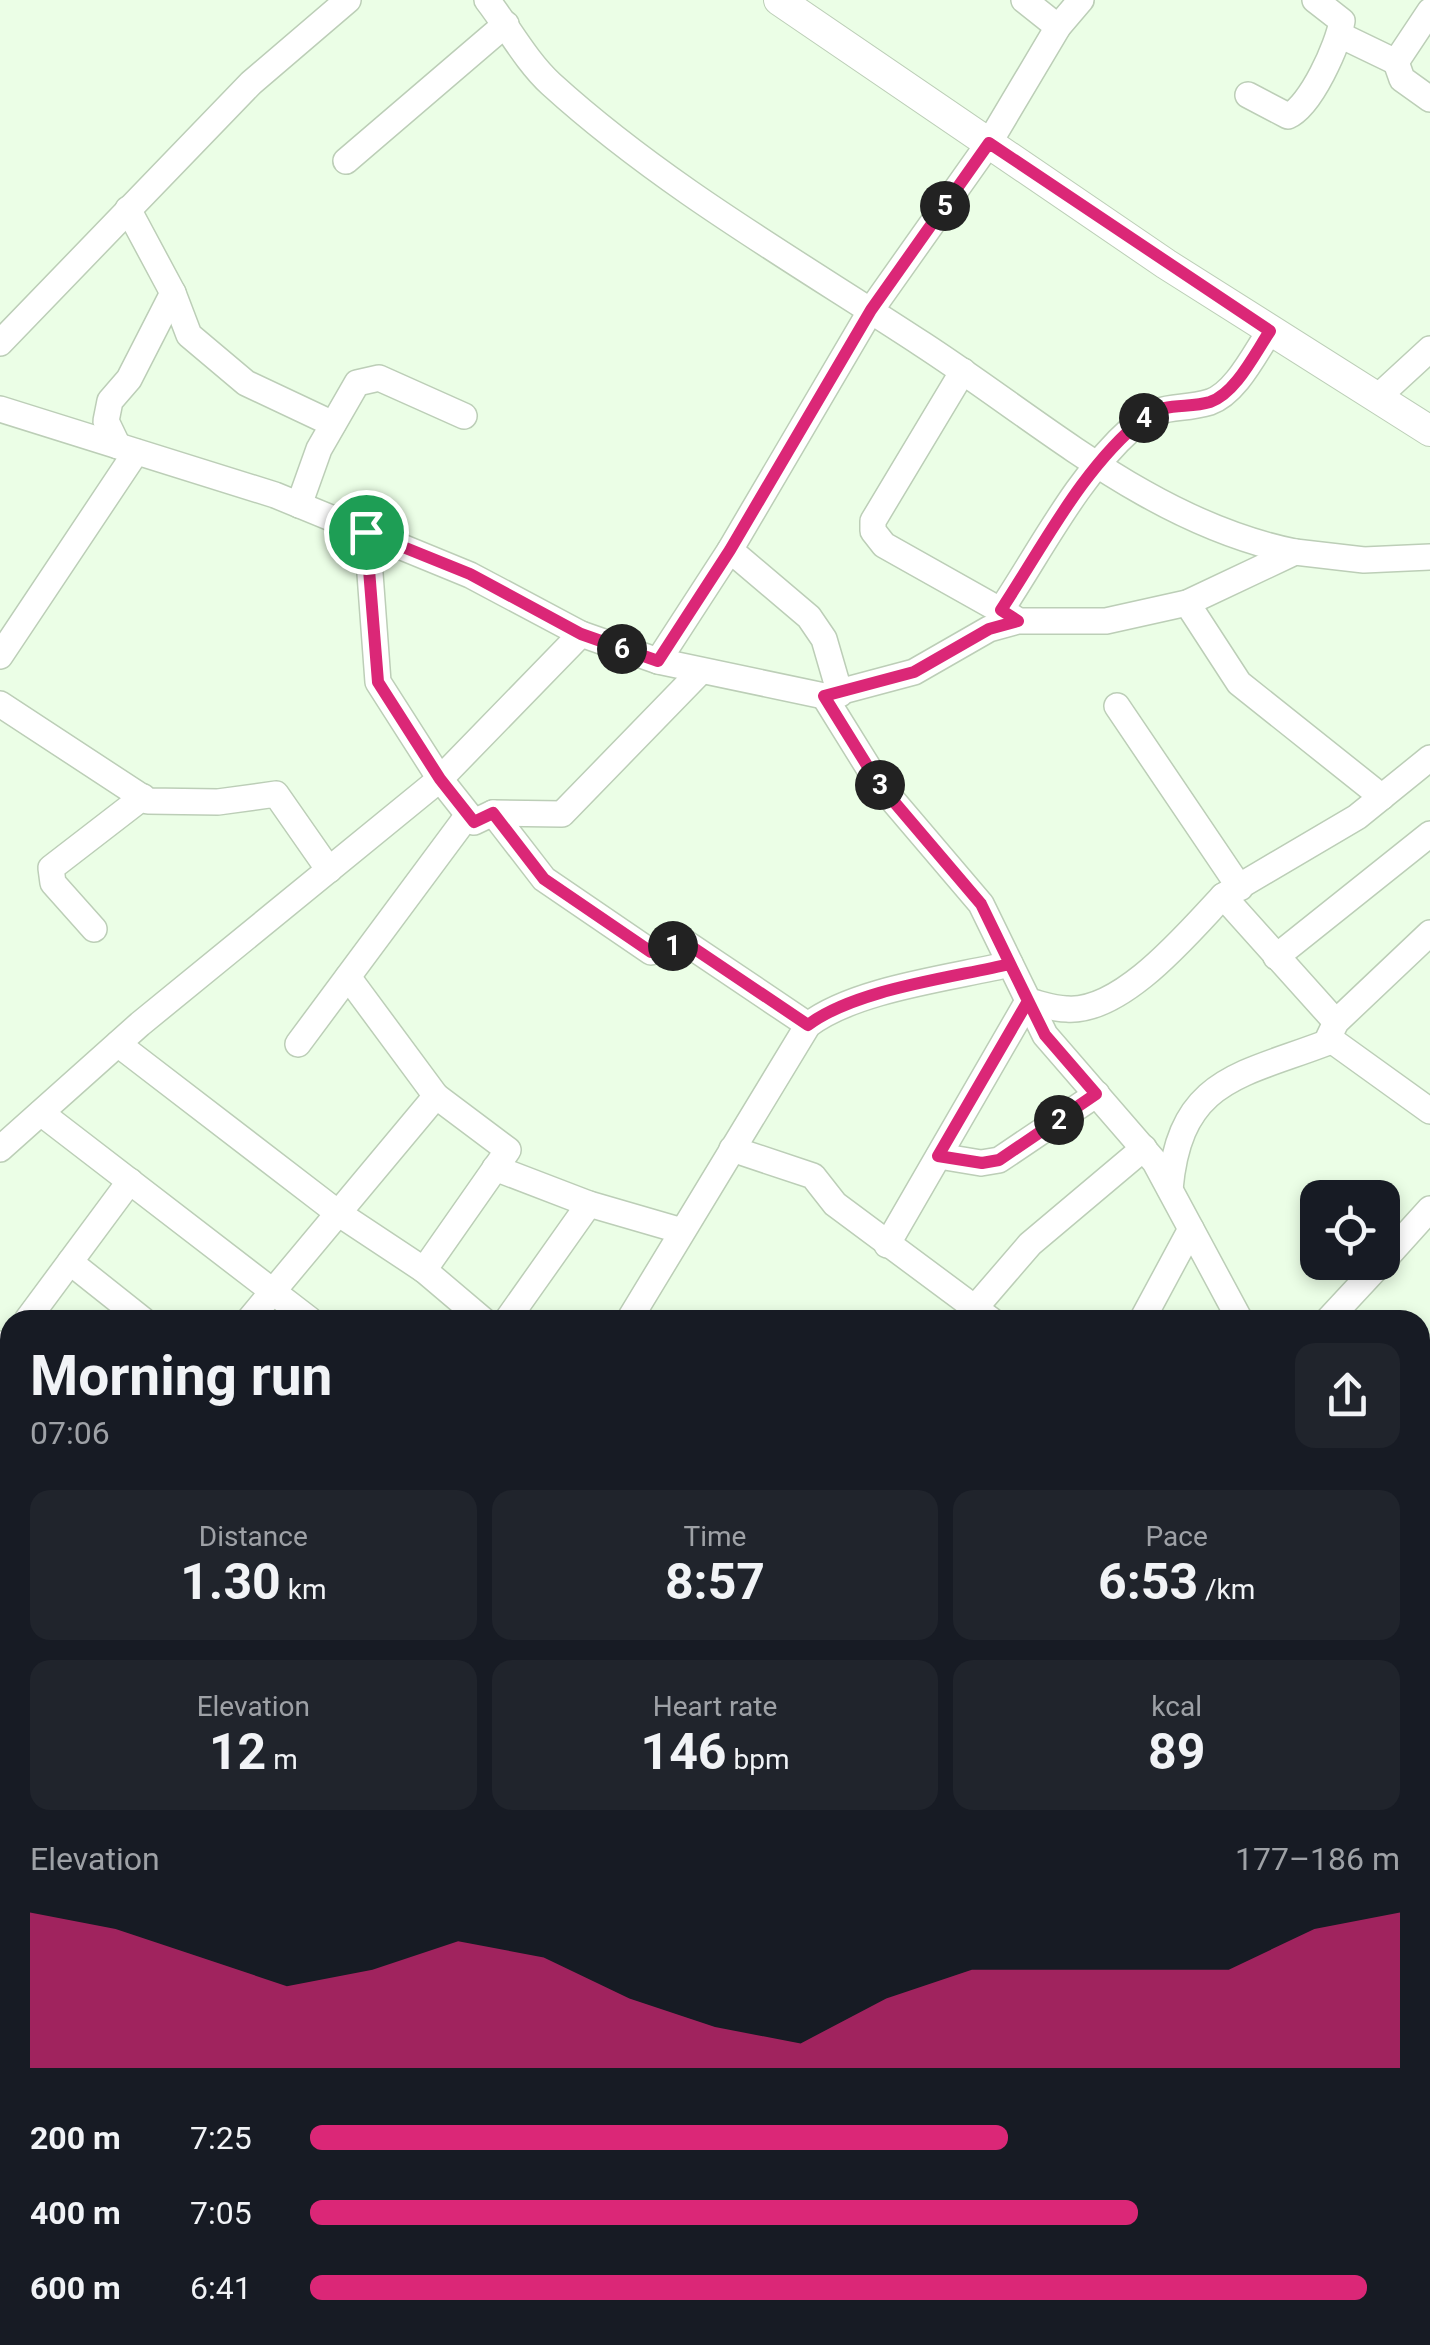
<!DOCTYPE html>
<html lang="en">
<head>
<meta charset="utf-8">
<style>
	:root { --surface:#171b24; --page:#20242c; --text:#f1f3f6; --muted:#9ea1a6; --accent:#db2777 }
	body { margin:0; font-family:Roboto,sans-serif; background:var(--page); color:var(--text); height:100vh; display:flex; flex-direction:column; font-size:38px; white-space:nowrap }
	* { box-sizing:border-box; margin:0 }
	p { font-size:32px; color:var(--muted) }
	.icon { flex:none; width:55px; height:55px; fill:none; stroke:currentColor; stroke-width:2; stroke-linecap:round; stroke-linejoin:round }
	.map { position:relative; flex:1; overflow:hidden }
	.sheet { position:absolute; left:0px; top:1310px; width:1430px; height:1035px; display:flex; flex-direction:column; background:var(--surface); border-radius:30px 30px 0 0; box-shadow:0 5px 15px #0003 }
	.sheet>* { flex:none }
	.buttons { position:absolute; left:1300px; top:1180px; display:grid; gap:20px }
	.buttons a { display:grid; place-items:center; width:100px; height:100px; border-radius:20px; background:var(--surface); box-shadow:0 5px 15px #0003; font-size:50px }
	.pin { position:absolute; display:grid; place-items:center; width:85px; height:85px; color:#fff; margin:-42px; border:5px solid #fff; border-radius:50%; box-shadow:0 2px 10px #0007 }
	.km { position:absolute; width:50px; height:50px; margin:-25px; border-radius:50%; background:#222; color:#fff; font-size:28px; line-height:50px; text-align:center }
	.round { display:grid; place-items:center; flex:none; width:105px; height:105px; border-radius:20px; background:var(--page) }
	.head { display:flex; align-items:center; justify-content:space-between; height:170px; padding:0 30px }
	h1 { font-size:55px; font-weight:700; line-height:75px }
	.figures { display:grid; grid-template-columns:repeat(3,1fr); gap:15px; height:170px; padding:10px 30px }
	.figures div { display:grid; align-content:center; border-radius:20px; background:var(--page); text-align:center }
	.figures b { font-size:50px; font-weight:700 }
	.figures small { font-size:28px; font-weight:400 }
	.figures p { font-size:28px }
	.chart { height:280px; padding:20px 30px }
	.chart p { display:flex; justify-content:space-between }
	.chart svg { width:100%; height:180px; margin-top:10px; fill:var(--accent); opacity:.7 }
	ul { padding:0 30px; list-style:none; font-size:32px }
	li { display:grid; grid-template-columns:160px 120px 1fr; align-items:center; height:75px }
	li i { height:25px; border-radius:12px; background:var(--accent) }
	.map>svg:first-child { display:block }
	.water { fill:#75beb0 }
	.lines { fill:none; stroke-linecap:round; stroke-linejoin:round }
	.minor-casing { stroke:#bcceb7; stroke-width:28 }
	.major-casing { stroke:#bcceb7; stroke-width:32 }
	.minor { stroke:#fff; stroke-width:25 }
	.major { stroke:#fff; stroke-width:30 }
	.route-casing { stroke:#fff; stroke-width:20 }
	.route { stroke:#db2777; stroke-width:12 }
</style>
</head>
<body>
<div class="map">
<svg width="1430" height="2345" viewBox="0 0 1430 2345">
	<rect width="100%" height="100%" fill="#ebfee6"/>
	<!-- water -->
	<g class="water">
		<path d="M1420 1559 1430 1566V1793L1420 1779Z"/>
		<path d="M420 2335H762L758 2345H441Z"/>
	</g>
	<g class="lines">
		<defs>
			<g id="minor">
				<path d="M487 0C508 27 526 61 551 84 662 185 797 262 922 344 1042 422 1152 523 1295 552"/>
				<path d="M1024 0 1058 27"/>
				<path d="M1430 11 1396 62 1402 79 1430 99"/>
				<path d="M1340 35 1396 62"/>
				<path d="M1248 95 1288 116C1311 106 1338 45 1342 21L1315 0"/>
				<path d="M346 161 506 24"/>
				<path d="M128 209 173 293 189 335 246 383 333 424"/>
				<path d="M0 343 251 83 348 0"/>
				<path d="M963 371 873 521V531L884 545 1014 618"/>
				<path d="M1380 395 1430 349"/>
				<path d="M0 409 275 495 470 575 581 634 658 661 824 696 914 672 989 629 1018 621H1106L1187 603 1295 552 1364 560 1430 557"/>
				<path d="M118 446 106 421 110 401 129 379 173 293"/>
				<path d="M299 505 319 449 357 383 379 378 464 416"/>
				<path d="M367 533 378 682 440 779 474 822 493 813 544 879 651 952 686 943 808 1025"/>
				<path d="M730 550 809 617 824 639 840 694"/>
				<path d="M1187 603 1239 683 1382 797"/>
				<path d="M1001 610C1041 550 1077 477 1132 428 1162 401 1177 412 1210 402 1236 393 1255 353 1270 331"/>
				<path d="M0 656 136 452"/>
				<path d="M658 661 730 550 871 310 989 143 1058 27 1081 0"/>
				<path d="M824 696 878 783 981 904 1045 1035 1155 1162 1240 1320"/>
				<path d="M0 704 148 801 218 802 276 794 329 870"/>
				<path d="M1117 706 1240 888"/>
				<path d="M493 813 562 814 700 672"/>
				<path d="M94 929 53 883 51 868 143 797"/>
				<path d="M1276 957 1430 834"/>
				<path d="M348 977 436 1096"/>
				<path d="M1336 1022 1223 896 1357 817 1430 758"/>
				<path d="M1330 1039 1430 1111"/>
				<path d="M118 1044 338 1213 424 1270 483 1320"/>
				<path d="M298 1044 468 815"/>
				<path d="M41 1113 310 1320"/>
				<path d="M0 1149 140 1024 440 779 581 634"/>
				<path d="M732 1149 813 1176 835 1204 991 1320"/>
				<path d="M939 1156 981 1163 999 1160 1097 1094"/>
				<path d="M495 1168 589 1204 682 1231"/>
				<path d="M1170 1189C1180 1079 1239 1076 1326 1043L1336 1022 1430 933"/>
				<path d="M887 1245 1028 1001C1041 1004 1054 1009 1067 1009 1122 1013 1188 933 1223 896"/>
				<path d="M70 1262 143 1320"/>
				<path d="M1382 1262 1430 1209"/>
				<path d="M974 1309 1030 1244 1144 1148"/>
				<path d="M27 1320 130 1181"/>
				<path d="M249 1320 436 1096 508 1150 424 1270"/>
				<path d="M507 1320 589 1204"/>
				<path d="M629 1320 808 1025C855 989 951 978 1010 964"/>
				<path d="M1142 1320 1191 1229"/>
				<path d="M1328 1320 1382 1262"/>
				<path d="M0 1344 10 1352"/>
				<path d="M1420 1375 1430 1368"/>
				<path d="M0 1442 10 1451"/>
				<path d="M1420 1498 1430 1504"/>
				<path d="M0 1595 10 1604"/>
				<path d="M0 1685 10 1674"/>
				<path d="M0 1741 10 1750"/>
				<path d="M1420 1858 1430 1871"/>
				<path d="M0 1876 10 1884"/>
				<path d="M1420 1962 1430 1950"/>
				<path d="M1420 2232 1430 2220"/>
				<path d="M0 2253 10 2244"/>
				<path d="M1420 2314 1430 2322"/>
				<path d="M1098 2335 1111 2345"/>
				<path d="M902 2345 910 2335"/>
				<path d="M1328 2345 1336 2335"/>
			</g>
			<path id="major" d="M779 0 1166 264 1430 431"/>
		</defs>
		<!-- minor casing -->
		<use href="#minor" class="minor-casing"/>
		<!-- major casing -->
		<use href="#major" class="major-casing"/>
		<!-- minor -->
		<use href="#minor" class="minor"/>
		<!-- major -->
		<use href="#major" class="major"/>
	</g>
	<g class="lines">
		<defs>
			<path id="route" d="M366 532 378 682 440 779 474 822 493 813 544 879 651 952 686 943 808 1025C856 989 951 978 1010 964L1045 1035 1096 1094 999 1160 982 1163 938 1156 1028 1001 981 904 878 783 824 696 914 672 989 629 1018 621 1001 610C1044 545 1082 468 1144 418 1165 401 1187 409 1210 402 1236 393 1255 353 1270 331L989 143 871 310 730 550 658 661 581 634 470 574 366 532"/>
		</defs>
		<!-- route casing -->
		<use href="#route" class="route-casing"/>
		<!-- route -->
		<use href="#route" class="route"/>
	</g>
</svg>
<div class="buttons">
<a><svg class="icon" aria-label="locate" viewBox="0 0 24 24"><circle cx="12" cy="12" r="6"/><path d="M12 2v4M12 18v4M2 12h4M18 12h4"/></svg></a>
</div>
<div class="pin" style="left:366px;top:532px;background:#1e9e55"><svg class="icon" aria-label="arrive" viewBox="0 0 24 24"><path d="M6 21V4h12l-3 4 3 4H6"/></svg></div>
<b class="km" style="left:673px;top:946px">1</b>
<b class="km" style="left:1059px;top:1120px">2</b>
<b class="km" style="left:880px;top:785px">3</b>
<b class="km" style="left:1144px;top:418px">4</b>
<b class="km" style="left:945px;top:206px">5</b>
<b class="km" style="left:622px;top:649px">6</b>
<section class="sheet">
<div class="head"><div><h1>Morning run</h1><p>07:06</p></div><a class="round"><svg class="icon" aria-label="share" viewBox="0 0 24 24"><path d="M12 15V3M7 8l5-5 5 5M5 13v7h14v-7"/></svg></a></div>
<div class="figures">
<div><p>Distance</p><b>1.30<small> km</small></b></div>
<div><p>Time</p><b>8:57</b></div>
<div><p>Pace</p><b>6:53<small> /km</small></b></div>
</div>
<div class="figures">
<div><p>Elevation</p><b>12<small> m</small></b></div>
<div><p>Heart rate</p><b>146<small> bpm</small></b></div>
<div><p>kcal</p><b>89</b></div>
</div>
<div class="chart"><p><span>Elevation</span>177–186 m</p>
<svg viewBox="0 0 160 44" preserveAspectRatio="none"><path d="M0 44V6L10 10L20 17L30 24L40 20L50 13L60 17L70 27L80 34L90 38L100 27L110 20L120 20L130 20L140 20L150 10L160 6V44z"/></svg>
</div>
<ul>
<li><b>200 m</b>7:25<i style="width:64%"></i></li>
<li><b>400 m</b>7:05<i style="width:76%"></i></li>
<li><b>600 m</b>6:41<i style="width:97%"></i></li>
</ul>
</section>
</div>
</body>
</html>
